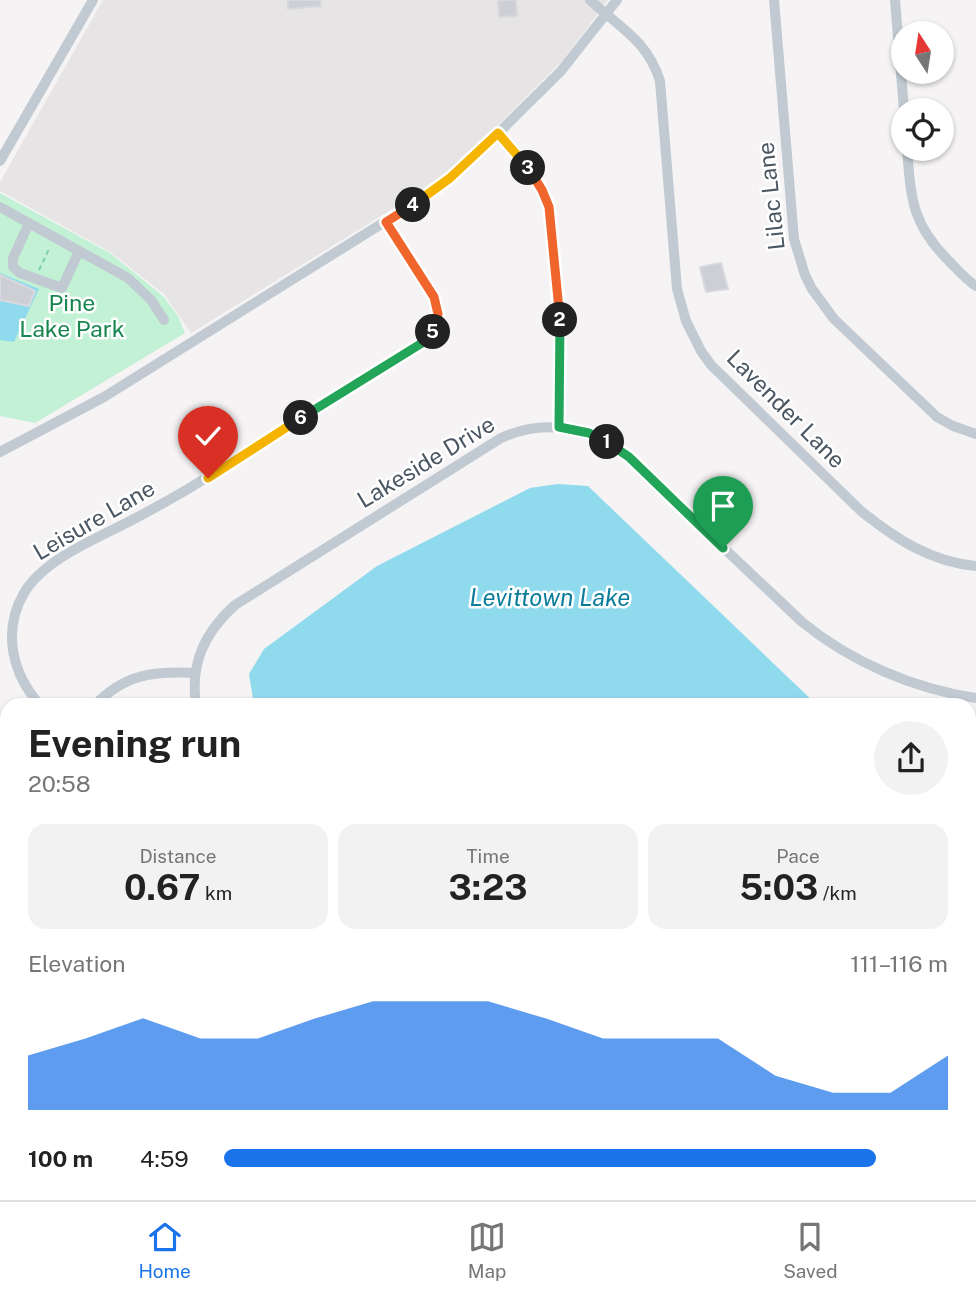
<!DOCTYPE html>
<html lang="en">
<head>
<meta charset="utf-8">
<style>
	:root { --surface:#fff; --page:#f2f2f2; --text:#222; --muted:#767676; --line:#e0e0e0; --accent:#1a73e8 }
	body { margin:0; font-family:"Public Sans",sans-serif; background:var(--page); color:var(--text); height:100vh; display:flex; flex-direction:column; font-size:26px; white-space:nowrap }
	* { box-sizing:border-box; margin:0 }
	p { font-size:23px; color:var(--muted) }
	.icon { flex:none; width:38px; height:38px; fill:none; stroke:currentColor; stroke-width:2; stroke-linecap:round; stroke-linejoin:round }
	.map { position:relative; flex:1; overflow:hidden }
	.panel { position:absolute; left:0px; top:698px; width:976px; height:502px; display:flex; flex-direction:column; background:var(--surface); border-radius:21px 21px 0 0; box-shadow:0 2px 5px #0004 }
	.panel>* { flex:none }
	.needle { width:46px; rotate:348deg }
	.controls { position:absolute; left:891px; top:21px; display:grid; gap:14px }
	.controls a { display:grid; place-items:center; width:63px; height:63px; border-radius:50%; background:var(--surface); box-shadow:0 2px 5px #0004; font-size:35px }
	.pin { position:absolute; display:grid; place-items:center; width:60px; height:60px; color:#fff; margin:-72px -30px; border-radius:50% 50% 50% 0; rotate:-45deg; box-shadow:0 0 7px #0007 }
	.pin .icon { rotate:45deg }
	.km { position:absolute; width:35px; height:35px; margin:-18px; border-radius:50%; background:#222; color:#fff; font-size:19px; line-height:35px; text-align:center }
	.round { display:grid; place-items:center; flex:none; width:74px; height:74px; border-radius:37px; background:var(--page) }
	.overview { display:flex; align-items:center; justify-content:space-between; height:119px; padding:0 28px }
	h1 { font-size:38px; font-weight:700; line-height:52px }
	.stats { display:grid; grid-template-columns:repeat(3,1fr); gap:10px; height:119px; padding:7px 28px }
	.stats div { display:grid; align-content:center; border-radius:18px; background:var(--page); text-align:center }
	.stats b { font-size:35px; font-weight:700 }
	.stats small { font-size:19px; font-weight:400 }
	.stats p { font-size:19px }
	.chart { height:196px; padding:14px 28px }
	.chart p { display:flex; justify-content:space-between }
	.chart svg { width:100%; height:126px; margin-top:7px; fill:var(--accent); opacity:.7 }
	ul { padding:0 28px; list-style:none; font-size:23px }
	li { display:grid; grid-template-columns:112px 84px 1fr; align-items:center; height:52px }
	li i { height:18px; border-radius:9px; background:var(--accent) }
	.dock { display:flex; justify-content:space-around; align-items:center; height:98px; border-top:2px solid var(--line); background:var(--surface); font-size:19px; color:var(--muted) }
	.dock a { display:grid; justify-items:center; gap:4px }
	.dock .on { color:var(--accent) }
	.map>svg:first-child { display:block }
	.education { fill:#e6e4e5 }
	.green { fill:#c3f1d5 }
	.water { fill:#90daee }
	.building { fill:#cdcfd5; stroke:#d7d9de; stroke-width:2 }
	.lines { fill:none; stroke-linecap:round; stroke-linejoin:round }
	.path { stroke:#7ad0a6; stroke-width:2; stroke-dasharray:5 3.5; stroke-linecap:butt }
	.minor { stroke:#c1cad2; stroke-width:10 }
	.major { stroke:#b3c2d1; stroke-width:14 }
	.split-1-casing { stroke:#fff; stroke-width:14 }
	.split-2-casing { stroke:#fff; stroke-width:14 }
	.split-3-casing { stroke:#fff; stroke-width:14 }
	.split-4-casing { stroke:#fff; stroke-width:14 }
	.split-5-casing { stroke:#fff; stroke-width:14 }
	.split-6-casing { stroke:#fff; stroke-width:14 }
	.split-7-casing { stroke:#fff; stroke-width:14 }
	.split-1 { stroke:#22a559; stroke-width:9 }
	.split-2 { stroke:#22a559; stroke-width:9 }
	.split-3 { stroke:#f0652b; stroke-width:9 }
	.split-4 { stroke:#f5b400; stroke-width:9 }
	.split-5 { stroke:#f0652b; stroke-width:9 }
	.split-6 { stroke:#22a559; stroke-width:9 }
	.split-7 { stroke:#f5b400; stroke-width:9 }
	.labels { text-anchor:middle; stroke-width:5; stroke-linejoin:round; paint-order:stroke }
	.street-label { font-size:23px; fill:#4a5661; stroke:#fff }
	.park-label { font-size:23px; fill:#17864f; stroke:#fff }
	.water-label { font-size:24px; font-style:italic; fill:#0c7c9b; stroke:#fff }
</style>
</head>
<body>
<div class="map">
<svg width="976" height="1200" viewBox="0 0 976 1200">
	<rect width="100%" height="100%" fill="#f5f3f3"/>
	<!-- education -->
	<path class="education" d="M103 0H608L563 60 470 153 428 187 191 333 164 294 110 252 0 191V182Z"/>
	<!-- green -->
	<path class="green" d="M0 193 110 253 163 296 178 316 185 333 35 423 0 416Z"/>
	<!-- water -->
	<g class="water">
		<path d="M0 273 39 289 14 342 0 340Z"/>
		<path d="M558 484 588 486 817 705H254L249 674 264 649 377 566 530 488Z"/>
	</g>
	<!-- building -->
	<g class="building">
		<path d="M288 0H321V6L288 9Z"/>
		<path d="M498 0H516L517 16 499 17Z"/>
		<path d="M721 263 728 289 706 292 700 267Z"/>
		<path d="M0 275 35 291 29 306 0 300Z"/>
	</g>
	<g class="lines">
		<!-- path -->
		<g class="path">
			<path d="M39 270 49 249"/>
			<path d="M59 299 65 303"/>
			<path d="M970 876 976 872"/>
		</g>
		<!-- minor -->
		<g class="minor">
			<path d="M590 0C619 27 647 40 660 81L677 289 686 321 701 351 711 365 861 511C896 539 931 562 976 566"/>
			<path d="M774 0 794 239 805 275 812 289 834 319 937 417 953 426 976 434"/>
			<path d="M895 0 904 110"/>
			<path d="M498 133 533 174 549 207 552 225 561 327 559 427"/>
			<path d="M907 149C911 197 911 223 948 260 957 269 965 279 976 286"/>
			<path d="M0 161 93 0"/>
			<path d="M0 207 128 278 151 300 164 320"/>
			<path d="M29 223 13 258V267L20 273 62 288 79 251"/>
			<path d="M0 452 104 397 431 193 469 162 561 71 617 0"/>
			<path d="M40 705C12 674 2 631 24 593 44 559 98 538 132 520 157 507 182 493 206 478 279 435 350 388 422 343 431 336 438 327 438 314 438 294 398 241 386 222"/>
			<path d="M95 705C125 674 153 671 195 673"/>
			<path d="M196 705C190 664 204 633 235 605L501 438C541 420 580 426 617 447L802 622C851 662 914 689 976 698"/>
			<path d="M970 798 976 806"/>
			<path d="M0 818 7 812"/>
			<path d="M0 864 7 873"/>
			<path d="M0 1176 7 1184"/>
			<path d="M15 1194 21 1200"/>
			<path d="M277 1194 283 1200"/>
			<path d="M536 1194 548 1196"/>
			<path d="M31 1200 38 1194"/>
			<path d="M576 1200 578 1194"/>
		</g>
		<!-- major -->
		<g class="major">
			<path d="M0 1008 7 1016"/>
			<path d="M0 1038 7 1046"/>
			<path d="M134 1194 139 1200"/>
			<path d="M160 1194 166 1200"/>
		</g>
	</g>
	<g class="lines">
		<defs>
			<path id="split-1" d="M607 442 629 457 723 548"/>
			<path id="split-2" d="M560 320 559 427 589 433 607 442"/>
			<path id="split-3" d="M528 168 542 190 549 207 560 320"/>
			<path id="split-4" d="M413 205 450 178 498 133 528 168"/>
			<path id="split-5" d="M413 205 386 222 434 297 438 314 433 332"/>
			<path id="split-6" d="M301 418 422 343 433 332"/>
			<path id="split-7" d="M208 478 301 418"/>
		</defs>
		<!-- split-1 casing -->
		<use href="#split-1" class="split-1-casing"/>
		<!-- split-2 casing -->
		<use href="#split-2" class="split-2-casing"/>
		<!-- split-3 casing -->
		<use href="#split-3" class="split-3-casing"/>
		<!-- split-4 casing -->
		<use href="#split-4" class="split-4-casing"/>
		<!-- split-5 casing -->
		<use href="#split-5" class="split-5-casing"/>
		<!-- split-6 casing -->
		<use href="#split-6" class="split-6-casing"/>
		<!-- split-7 casing -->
		<use href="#split-7" class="split-7-casing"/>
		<!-- split-1 -->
		<use href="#split-1" class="split-1"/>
		<!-- split-2 -->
		<use href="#split-2" class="split-2"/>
		<!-- split-3 -->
		<use href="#split-3" class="split-3"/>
		<!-- split-4 -->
		<use href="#split-4" class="split-4"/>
		<!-- split-5 -->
		<use href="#split-5" class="split-5"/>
		<!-- split-6 -->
		<use href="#split-6" class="split-6"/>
		<!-- split-7 -->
		<use href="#split-7" class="split-7"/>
	</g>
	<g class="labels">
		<!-- street labels -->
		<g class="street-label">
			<text transform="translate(771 196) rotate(-96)" y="8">Lilac Lane</text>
			<text transform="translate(786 409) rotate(45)" y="8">Lavender Lane</text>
			<text transform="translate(426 462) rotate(-31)" y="8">Lakeside Drive</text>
			<text transform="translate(94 520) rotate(-30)" y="8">Leisure Lane</text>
		</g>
		<!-- park labels -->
		<g class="park-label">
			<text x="72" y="311">Pine<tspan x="72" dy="26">Lake Park</tspan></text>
		</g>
		<!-- water labels -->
		<g class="water-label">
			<text x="550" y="606">Levittown Lake</text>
		</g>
	</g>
</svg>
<div class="controls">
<a><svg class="needle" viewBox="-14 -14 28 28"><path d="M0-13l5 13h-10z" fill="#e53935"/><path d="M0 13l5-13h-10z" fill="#767676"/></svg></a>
<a><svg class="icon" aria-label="locate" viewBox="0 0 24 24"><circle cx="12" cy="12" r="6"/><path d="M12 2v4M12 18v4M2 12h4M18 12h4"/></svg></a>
</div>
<div class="pin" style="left:723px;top:548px;background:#1e9e55"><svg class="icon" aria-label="arrive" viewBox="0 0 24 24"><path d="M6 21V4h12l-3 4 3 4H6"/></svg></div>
<div class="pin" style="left:208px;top:478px;background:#d93025"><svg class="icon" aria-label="check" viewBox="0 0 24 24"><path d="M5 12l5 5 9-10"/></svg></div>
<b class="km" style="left:607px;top:442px">1</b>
<b class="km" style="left:560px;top:320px">2</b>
<b class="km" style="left:528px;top:168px">3</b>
<b class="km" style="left:413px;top:205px">4</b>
<b class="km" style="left:433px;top:332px">5</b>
<b class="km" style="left:301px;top:418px">6</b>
<section class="panel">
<div class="overview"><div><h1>Evening run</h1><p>20:58</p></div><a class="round"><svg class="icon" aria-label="share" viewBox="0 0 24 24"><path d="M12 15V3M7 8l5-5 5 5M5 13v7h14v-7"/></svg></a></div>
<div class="stats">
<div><p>Distance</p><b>0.67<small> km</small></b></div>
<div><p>Time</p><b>3:23</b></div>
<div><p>Pace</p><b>5:03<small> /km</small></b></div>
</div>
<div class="chart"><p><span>Elevation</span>111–116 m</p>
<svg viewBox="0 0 160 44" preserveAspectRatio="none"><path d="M0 44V25L10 19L20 12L30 19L40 19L50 12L60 6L70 6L80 6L90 12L100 19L110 19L120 19L130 32L140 38L150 38L160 25V44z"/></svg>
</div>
<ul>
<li><b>100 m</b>4:59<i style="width:90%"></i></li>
</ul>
</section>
</div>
<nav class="dock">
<a class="on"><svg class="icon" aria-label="home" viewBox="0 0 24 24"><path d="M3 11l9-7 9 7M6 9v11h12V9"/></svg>Home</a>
<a><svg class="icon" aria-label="map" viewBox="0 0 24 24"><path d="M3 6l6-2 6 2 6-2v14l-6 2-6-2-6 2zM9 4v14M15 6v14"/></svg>Map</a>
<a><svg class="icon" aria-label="saved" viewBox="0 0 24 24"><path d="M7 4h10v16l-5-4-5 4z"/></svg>Saved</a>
</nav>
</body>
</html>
